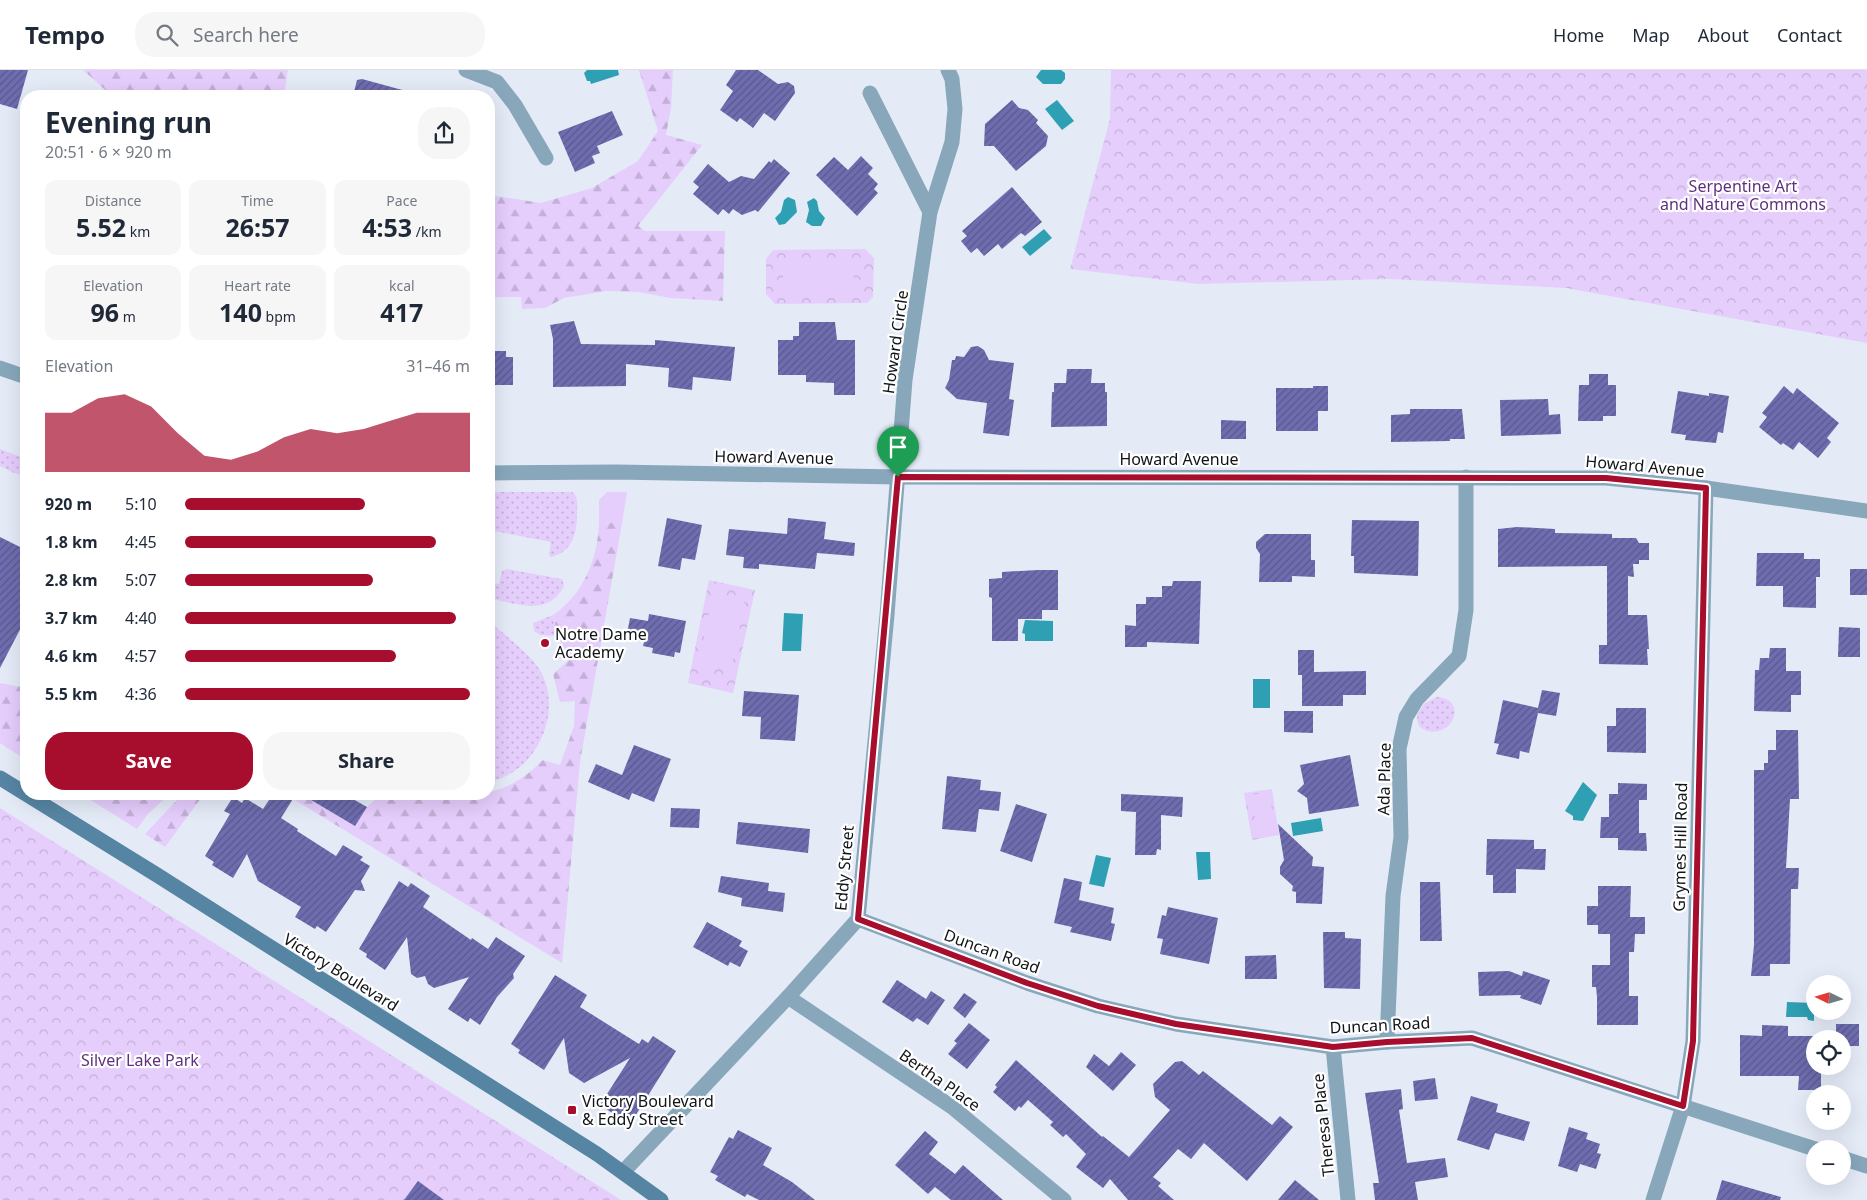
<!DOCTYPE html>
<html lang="en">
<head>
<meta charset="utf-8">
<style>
	:root { --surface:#fff; --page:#f6f6f7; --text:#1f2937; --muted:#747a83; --line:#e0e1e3; --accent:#a70e2e }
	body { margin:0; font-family:"Noto Sans",sans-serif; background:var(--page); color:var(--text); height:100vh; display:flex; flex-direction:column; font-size:19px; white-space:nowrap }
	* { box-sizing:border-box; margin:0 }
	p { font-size:16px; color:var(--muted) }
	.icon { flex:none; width:28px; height:28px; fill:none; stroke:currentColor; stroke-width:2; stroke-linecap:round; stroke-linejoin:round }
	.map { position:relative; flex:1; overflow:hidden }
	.panel { position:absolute; left:20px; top:20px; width:475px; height:710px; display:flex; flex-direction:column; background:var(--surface); border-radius:20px; box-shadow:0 5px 20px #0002 }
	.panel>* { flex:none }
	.needle { width:32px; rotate:275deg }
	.tools { position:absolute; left:1806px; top:905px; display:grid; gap:10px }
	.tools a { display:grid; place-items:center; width:45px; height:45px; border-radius:50%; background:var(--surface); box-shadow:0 5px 20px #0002; font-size:25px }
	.pin { position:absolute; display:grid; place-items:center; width:42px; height:42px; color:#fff; margin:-51px -21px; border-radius:50% 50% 50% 0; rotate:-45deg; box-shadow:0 0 5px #0007 }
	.pin .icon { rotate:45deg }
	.round { display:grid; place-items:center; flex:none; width:52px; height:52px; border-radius:20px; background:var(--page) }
	.headline { display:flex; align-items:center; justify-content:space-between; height:85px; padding:0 25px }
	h1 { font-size:28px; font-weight:700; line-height:38px }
	.stats { display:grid; grid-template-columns:repeat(3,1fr); gap:8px; height:85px; padding:5px 25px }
	.stats div { display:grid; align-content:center; border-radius:12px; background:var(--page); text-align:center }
	.stats b { font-size:25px; font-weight:700 }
	.stats small { font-size:14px; font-weight:400 }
	.stats p { font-size:14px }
	.chart { height:140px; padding:10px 25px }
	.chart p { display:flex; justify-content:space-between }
	.chart svg { width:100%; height:90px; margin-top:5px; fill:var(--accent); opacity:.7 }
	.cta { display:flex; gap:10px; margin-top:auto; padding:10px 25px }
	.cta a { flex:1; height:58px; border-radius:20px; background:var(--accent); color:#fff; font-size:20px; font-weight:700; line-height:58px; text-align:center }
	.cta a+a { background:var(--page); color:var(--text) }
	ul { padding:0 25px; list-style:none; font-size:16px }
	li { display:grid; grid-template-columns:80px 60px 1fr; align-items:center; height:38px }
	li i { height:12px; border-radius:6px; background:var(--accent) }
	header { display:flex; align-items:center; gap:30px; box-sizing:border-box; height:70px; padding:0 25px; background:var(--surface); border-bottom:1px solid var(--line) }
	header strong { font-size:24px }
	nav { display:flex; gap:28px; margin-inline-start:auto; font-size:18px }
	.search { width:350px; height:45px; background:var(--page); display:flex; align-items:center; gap:12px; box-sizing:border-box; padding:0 18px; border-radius:20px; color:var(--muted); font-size:19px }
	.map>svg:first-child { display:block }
	.grass { fill:url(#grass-dots) }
	.forest { fill:url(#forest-firs) }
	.park { fill:url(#park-crowns) }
	.garden { fill:#e5cdfc }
	.water { fill:#2f9fb3 }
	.building { fill:url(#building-hatch) }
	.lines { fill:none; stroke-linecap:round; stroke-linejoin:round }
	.minor { stroke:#88a7bb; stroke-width:15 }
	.secondary { stroke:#5685a3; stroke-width:15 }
	.route-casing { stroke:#fff; stroke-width:10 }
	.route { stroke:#a70e2e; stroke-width:6 }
	.poi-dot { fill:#a70e2e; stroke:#fff; stroke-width:2 }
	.labels { text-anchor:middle; stroke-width:4.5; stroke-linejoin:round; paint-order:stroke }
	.park-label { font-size:16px; fill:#5e317f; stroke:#fff }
	.street-label { font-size:16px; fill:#101317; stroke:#fff }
	.poi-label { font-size:16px; fill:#101317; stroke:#fff; text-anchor:start }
</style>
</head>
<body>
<header>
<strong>Tempo</strong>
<div class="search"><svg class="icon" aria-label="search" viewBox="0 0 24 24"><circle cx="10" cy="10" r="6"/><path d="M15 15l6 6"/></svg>Search here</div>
<nav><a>Home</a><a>Map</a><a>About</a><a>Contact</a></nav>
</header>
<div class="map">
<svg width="1867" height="1130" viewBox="0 0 1867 1130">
	<defs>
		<pattern id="grass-dots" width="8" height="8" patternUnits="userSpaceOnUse" patternTransform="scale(1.25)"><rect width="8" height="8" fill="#e5cdfc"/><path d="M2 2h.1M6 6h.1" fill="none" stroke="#c3afd7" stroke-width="1.8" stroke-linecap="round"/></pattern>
		<pattern id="forest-firs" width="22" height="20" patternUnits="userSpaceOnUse" patternTransform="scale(1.25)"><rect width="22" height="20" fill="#e5cdfc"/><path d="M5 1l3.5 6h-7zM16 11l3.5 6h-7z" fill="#c3afd7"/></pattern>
		<pattern id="park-crowns" width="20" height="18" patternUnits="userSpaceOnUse" patternTransform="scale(1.25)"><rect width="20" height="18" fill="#e5cdfc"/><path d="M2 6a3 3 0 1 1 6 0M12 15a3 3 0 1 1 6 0" fill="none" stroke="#c3afd7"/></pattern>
		<pattern id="building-hatch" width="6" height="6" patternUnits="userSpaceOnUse" patternTransform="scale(1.25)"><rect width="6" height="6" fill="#6f6daf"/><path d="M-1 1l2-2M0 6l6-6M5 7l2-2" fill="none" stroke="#5a588d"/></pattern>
	</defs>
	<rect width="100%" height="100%" fill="#e4ebf7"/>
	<!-- grass -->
	<g class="grass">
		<path d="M26 375V406L14 403 0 396V379L21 387Z"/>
		<path d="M489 422H572C579 427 577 435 577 444 577 464 572 482 551 487L549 485 551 472 489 460Z"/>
		<path d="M507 499 562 509 564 516C548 547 516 534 489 528V512L499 514 502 501Z"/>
		<path d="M553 545 558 566 540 565 534 561 533 553Z"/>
		<path d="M494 555C508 568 535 588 542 604 563 647 534 703 489 712V576Z"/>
		<path d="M1437 627C1469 629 1453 670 1425 660 1418 658 1417 652 1417 644L1425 633Z"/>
	</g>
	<!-- forest -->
	<g class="forest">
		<path d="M83 0H288L284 26H112Z"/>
		<path d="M639 0H673L671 38 666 65 702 75 638 156 645 161H725L723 231 671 228 638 222 606 221 564 228 545 238 522 239 521 227H489V122L496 126 541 133 592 118 638 91 658 61Z"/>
		<path d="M599 452 622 453 580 692 562 893 285 724H302L336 745 367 737 381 724C399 724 417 722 435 724 481 728 509 724 543 690L560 695 574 656 575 631 560 632 553 604 569 590 558 566 553 545C584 524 598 488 599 452Z"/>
		<path d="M0 613 22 617 26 621V690L0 673Z"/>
		<path d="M81 724H170L148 744 137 759Z"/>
		<path d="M187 724H204L165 777 145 764 177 730Z"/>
	</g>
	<!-- park -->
	<g class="park">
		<path d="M1111 0H1867V273L1566 218 1390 209 1199 214 1070 199 1110 49Z"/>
		<path d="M865 179 874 188 873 227 867 233 775 234 766 224V189L773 180Z"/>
		<path d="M709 510 755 520 733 623 688 613Z"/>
		<path d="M1272 719 1279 765 1252 770 1244 723Z"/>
		<path d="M0 738 621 1130H0Z"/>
	</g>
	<!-- garden -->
	<g class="garden">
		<path d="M853 189 854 222 783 223V190Z"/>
		<path d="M607 422H627L622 453 599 452V430Z"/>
		<path d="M713 523 745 530 731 599 699 592Z"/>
		<path d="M1269 722 1276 762 1258 766 1251 725Z"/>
	</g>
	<!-- water -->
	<g class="water">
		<path d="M587 0H618L619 5 591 14 590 11H587L584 3Z"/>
		<path d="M1041 0H1061L1065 3V9L1061 14H1043L1036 7Z"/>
		<path d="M1057 30 1074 51 1062 60 1045 39Z"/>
		<path d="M788 127 795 130 797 142 785 154 779 155 775 148 781 142 784 130Z"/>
		<path d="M814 128 817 131 819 141 825 148 821 156H812L806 152 809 140 807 132Z"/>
		<path d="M1044 159 1052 168 1030 186 1022 177Z"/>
		<path d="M784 543 803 544 801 581H782Z"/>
		<path d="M1025 550 1053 551V571H1025V564L1022 563Z"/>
		<rect x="1253" y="609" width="17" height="29"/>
		<path d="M1583 712 1597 725 1583 751 1573 750V746L1565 741Z"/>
		<path d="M1321 748 1323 761 1293 766 1291 753Z"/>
		<path d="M1196 782H1210L1211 809 1198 810Z"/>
		<path d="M1096 785 1111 788 1104 817 1089 814Z"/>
		<path d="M1787 932 1814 933V951L1808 950 1807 947H1786Z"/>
	</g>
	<!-- building -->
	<g class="building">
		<path d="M0 0H28L17 39 0 34Z"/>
		<path d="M736 0H758L778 14 788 12 794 16 795 23 775 51 764 43 753 58 740 48 737 52 720 40 733 21 726 15Z"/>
		<path d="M362 9 406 21V26H353L357 10Z"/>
		<path d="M1012 30 1019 38 1028 40 1038 50 1036 53 1048 66 1046 76 1016 101 994 76H984L985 54Z"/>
		<path d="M612 41 623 65 597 76 600 83 592 86 595 93 575 102 558 62Z"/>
		<path d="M861 86 873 98 868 104 878 114 874 119 878 123 857 146 816 105 834 87 848 100Z"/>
		<path d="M774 89 790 103 758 142 755 140 742 145 733 139 729 144 723 139 718 145 693 124 699 117 693 112 708 94 729 112 741 106 754 109 769 91 771 93Z"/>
		<path d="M1012 117 1042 152 1025 166 1021 163 1002 179 998 174 984 186 977 178 971 183 961 171 967 166 962 161Z"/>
		<path d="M574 251 581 274 655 275V270L735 277 731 311 693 307 692 320 668 317 669 298 626 294V316L553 317V269L550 255Z"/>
		<path d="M799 252H835L837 270H855V325H834V313L806 312V305H778V270H793V266H799Z"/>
		<path d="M978 276 984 280 989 290 1014 293 1009 329 1014 330 1009 366 983 363 987 333 957 329 945 318 949 310 952 290H955L956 286 964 287 971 277Z"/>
		<path d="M491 281H506V287H513V315H489Z"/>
		<path d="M1067 299H1092L1091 313H1105V322H1107V356L1051 357 1052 322H1054V313H1066Z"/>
		<path d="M1589 304H1608V315H1616V346H1603V351H1578L1579 315H1589Z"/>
		<path d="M1313 316H1328V341H1318V361H1276V318H1313Z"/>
		<path d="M1784 316 1793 324 1797 318 1839 353 1827 368 1831 372 1818 388 1799 372 1793 380 1783 373 1781 375 1759 357 1767 347 1762 343Z"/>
		<path d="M1678 321 1709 326V323L1729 326 1723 363 1718 362 1716 373 1685 370 1686 365 1671 363Z"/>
		<path d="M1548 329 1549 345 1560 344 1561 364 1501 366 1500 330Z"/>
		<path d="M1410 339H1462L1465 369H1450V371L1391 372V345L1410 344Z"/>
		<path d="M1221 350 1246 351V369H1221Z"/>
		<path d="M667 448 702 455 695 490 682 488 680 500 658 496Z"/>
		<path d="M788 448 826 452 824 469 855 473 854 486 817 483 815 499 759 494V499L743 498 744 487 726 485 729 459 787 464Z"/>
		<path d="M1352 450 1419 451 1418 506 1354 503V486H1351Z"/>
		<path d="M1517 457 1555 459V463L1612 464V468H1636L1639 473H1649V490H1639V494H1633L1634 507 1628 506V545H1647L1649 579H1647L1648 595 1599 594V575H1607V496L1498 497V459Z"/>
		<path d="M1265 464H1311V490H1315V507L1292 506V512H1259L1260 484 1256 478V472Z"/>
		<path d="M0 467 26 480V548L0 598Z"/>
		<path d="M1757 483H1804V489H1820V507H1816V538L1783 537V516H1756Z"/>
		<rect x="1850" y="499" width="17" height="26"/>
		<path d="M1038 500H1058V540H1042V549H1018V571H992V528L989 527V509L1002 508V502Z"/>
		<path d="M1173 511H1201L1199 574 1147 572V577H1125V555L1136 556V534H1146V527H1162V516H1172Z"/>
		<path d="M649 544 686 551 680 583 675 582 674 587 652 583 653 578 643 576 644 572 626 569 630 548 648 551Z"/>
		<path d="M1839 557 1860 558V587H1838Z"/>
		<path d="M1770 578H1786V601H1801V625H1791V642L1754 641 1755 600H1759L1760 588H1769Z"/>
		<path d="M1298 580H1314V602L1366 601V625H1343V636H1302V605H1298Z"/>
		<path d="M1542 620 1560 623 1556 646 1538 643 1529 683 1520 681 1519 689 1496 684 1499 674 1494 673 1503 630 1538 638Z"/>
		<path d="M744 621 799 625 795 671 760 669 761 647 742 646Z"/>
		<path d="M1616 638H1646V683L1607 682V656H1616Z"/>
		<path d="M1284 641H1313V663L1284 662Z"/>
		<path d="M1776 660H1798L1799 729H1790L1786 798H1799L1798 819H1791L1790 894H1770V906H1751L1754 875V700H1764V693H1768V680H1776Z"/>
		<path d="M634 675 671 689 654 732 632 723 629 730 588 712 596 694 622 705Z"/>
		<path d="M1350 685 1359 736 1309 744 1307 728 1297 721 1304 714 1300 695Z"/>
		<path d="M947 706 981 710 980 720 1001 722 999 741 979 739 976 762 942 759Z"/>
		<path d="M1618 713 1647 714V730H1639V763H1646L1647 781 1618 780V768H1600L1601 747H1609V724H1618Z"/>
		<path d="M273 724H296L281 748 298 759 297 761 336 786 343 775 363 787 360 790 370 796 361 811 365 821 355 820 326 862 317 856 315 859 295 847 301 837 258 811 247 784 233 808 212 795 214 792 205 786 230 744 224 741 233 727 242 733 245 728 263 739Z"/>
		<path d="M301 724H344L367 737 355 756Z"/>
		<path d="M1121 724 1183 727 1182 747 1161 745V780L1157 779 1156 785H1135L1136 742 1121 741Z"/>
		<path d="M1016 734 1047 744 1032 792 1000 781Z"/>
		<path d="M671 738 700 739 699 758 670 757Z"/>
		<path d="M738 752 810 759 808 783 736 774Z"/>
		<path d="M1278 754 1313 787 1312 796 1324 797 1322 834 1296 833V822L1292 821 1293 816 1280 804V797L1284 790Z"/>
		<path d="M1487 769 1534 770V779H1546L1545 800 1516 799V823H1493V805H1486Z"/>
		<path d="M721 806 769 813 768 821 785 823 783 842 741 836 742 828 718 822Z"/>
		<path d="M1064 808 1082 812 1079 830 1114 838 1111 853 1115 854 1111 871 1070 862 1072 857 1054 853Z"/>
		<path d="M399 811 408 817 411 813 430 826 423 837 471 870 472 868 488 879 496 867 525 886 513 904 514 908 497 927 480 955 470 948 468 952 448 939 469 907 434 918 428 914 425 906 417 908 411 904 407 867 385 900 366 887 367 884 359 879Z"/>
		<path d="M1420 812H1440L1442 871H1420Z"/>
		<path d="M1598 816H1631L1630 847H1645V864H1635L1634 882H1629V926H1638V955H1597V927L1596 917H1592V895H1610V864H1598V855H1587V836H1598Z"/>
		<path d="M1168 837 1218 848 1209 894 1160 884 1163 869 1157 868 1162 845 1166 846Z"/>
		<path d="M707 852 742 871 739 876 748 881 740 897 730 892 728 896 693 877Z"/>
		<path d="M1323 862H1345V868L1361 869 1360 919 1324 918Z"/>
		<path d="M1276 885 1277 909H1245V886Z"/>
		<path d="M1509 901 1522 906 1523 901 1550 910 1541 935 1520 928 1521 925 1479 926 1478 902Z"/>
		<path d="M555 905 587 925 580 937 639 974 642 969 648 973 653 966 676 981 632 1051 623 1044 620 1048 600 1035 630 988 584 1013 569 1003 564 968 544 1000 518 983 520 980 511 974Z"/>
		<path d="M897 910 926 929 931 921 945 930 928 955 917 948 913 952 882 932Z"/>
		<path d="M964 923 977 932 965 948 953 938Z"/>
		<path d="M969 953 990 970 967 999 948 984 957 973 954 971Z"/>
		<path d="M1836 954H1859V976H1842V969H1836Z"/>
		<path d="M1762 955 1788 956V966H1821V969H1815V996H1821V1020H1798L1799 1006H1740V965L1762 966Z"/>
		<path d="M1121 982 1136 995 1113 1021 1086 997 1094 984 1109 996Z"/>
		<path d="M1016 990 1102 1067 1103 1066 1129 1087 1170 1040 1155 1027 1153 1014 1175 992 1182 991 1199 1005 1203 1001 1272 1055 1280 1046 1293 1057 1247 1111 1204 1073 1191 1089 1178 1079 1153 1107 1161 1113 1158 1116 1174 1130H1128L1110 1109 1103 1118 1076 1097 1086 1084 1066 1064 1063 1067 1050 1055 1053 1052 1028 1030 1021 1038 1019 1036 1015 1041 993 1022 997 1017 995 1015Z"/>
		<path d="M1435 1008 1438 1029 1415 1031 1413 1011Z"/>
		<path d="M1401 1019 1403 1039 1399 1040 1407 1093 1445 1088 1448 1107 1415 1112 1418 1130H1375L1373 1113H1379L1365 1023Z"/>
		<path d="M1471 1026 1498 1034 1496 1042 1530 1052 1524 1071 1495 1063 1489 1080 1457 1070Z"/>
		<path d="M1569 1057 1588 1063 1586 1069 1600 1074 1597 1083 1601 1084 1596 1099 1580 1094 1577 1102 1558 1096Z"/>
		<path d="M738 1060 772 1078 763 1095 792 1112 815 1130H759L747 1124 745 1127 715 1110 718 1106 710 1102 729 1067 733 1069Z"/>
		<path d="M925 1061 938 1072 929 1084 955 1104 963 1095 1003 1130H951L935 1117 928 1124 895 1095Z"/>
		<path d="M1295 1110 1319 1130H1278Z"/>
		<path d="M1722 1110 1781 1127 1780 1130H1716Z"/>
		<path d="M418 1111 444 1130H404Z"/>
	</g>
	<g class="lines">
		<!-- minor -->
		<g class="minor">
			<path d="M466 0 497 12 515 35 546 88"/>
			<path d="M870 23 930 142"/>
			<path d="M0 298 26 307"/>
			<path d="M489 403 616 402 898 407 1606 408 1706 418 1867 441"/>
			<path d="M858 849 1027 913 1098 936 1176 954 1333 977 1387 972 1472 968 1815 1079"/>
			<path d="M788 927 952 1037 1064 1130"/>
			<path d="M1387 972 1393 826 1401 767 1399 679 1406 647 1417 629 1459 586 1466 540V407"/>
			<path d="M1333 977 1348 1130"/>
			<path d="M1842 1088 1867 1096"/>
			<path d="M623 1102 788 927 858 849 887 545 905 310 930 142 952 72 955 39 952 9 948 0"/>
			<path d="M1653 1130 1683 1036 1693 971 1706 418"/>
		</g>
		<!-- secondary -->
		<path class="secondary" d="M0 708 157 805 597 1084 661 1130"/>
	</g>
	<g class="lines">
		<defs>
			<path id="route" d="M898 407 1606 408 1706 418 1693 971 1683 1036 1472 968 1387 972 1333 977 1176 954 1098 936 1027 913 858 849Z"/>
		</defs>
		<!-- route casing -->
		<use href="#route" class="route-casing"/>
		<!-- route -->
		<use href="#route" class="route"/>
	</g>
	<!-- markers -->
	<g class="poi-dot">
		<circle cx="545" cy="573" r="5"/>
		<rect x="567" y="1035" width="10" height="10" rx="2.5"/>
	</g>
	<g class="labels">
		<!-- park labels -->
		<g class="park-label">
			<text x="1743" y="122">Serpentine Art<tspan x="1743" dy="18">and Nature Commons</tspan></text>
			<text x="140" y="996">Silver Lake Park</text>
		</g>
		<!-- street labels -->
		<g class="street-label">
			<text transform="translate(895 272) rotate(-82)" y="6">Howard Circle</text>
			<text transform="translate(774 387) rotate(1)" y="6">Howard Avenue</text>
			<text x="1179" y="395">Howard Avenue</text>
			<text transform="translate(1645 396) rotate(5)" y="6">Howard Avenue</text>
			<text transform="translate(1384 709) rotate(-89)" y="6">Ada Place</text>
			<text transform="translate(1680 777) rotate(-89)" y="6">Grymes Hill Road</text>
			<text transform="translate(844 798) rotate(-85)" y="6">Eddy Street</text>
			<text transform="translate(992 881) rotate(20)" y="6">Duncan Road</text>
			<text transform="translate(341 902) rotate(32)" y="6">Victory Boulevard</text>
			<text transform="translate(1380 955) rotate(-3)" y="6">Duncan Road</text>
			<text transform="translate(940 1010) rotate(35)" y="6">Bertha Place</text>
			<text transform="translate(1323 1055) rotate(-96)" y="6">Theresa Place</text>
		</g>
		<!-- poi labels -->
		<g class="poi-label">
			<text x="555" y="570">Notre Dame<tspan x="555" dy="18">Academy</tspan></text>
			<text x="582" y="1037">Victory Boulevard<tspan x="582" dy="18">&amp; Eddy Street</tspan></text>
		</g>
	</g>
</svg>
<div class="tools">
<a><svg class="needle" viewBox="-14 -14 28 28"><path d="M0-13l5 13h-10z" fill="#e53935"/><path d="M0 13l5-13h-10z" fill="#747a83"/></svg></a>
<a><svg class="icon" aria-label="locate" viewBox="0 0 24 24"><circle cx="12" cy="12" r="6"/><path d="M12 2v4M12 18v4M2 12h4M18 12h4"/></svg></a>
<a>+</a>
<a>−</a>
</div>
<div class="pin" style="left:898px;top:407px;background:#1e9e55"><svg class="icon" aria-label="arrive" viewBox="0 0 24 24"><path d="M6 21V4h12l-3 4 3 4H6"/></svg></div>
<section class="panel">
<div class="headline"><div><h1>Evening run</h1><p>20:51 · 6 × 920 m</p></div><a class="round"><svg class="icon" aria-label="share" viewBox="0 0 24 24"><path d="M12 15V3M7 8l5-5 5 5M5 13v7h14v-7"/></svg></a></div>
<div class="stats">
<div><p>Distance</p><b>5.52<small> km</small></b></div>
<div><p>Time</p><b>26:57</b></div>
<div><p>Pace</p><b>4:53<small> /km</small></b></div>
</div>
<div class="stats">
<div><p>Elevation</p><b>96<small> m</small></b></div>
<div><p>Heart rate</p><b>140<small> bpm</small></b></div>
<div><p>kcal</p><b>417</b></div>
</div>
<div class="chart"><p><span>Elevation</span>31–46 m</p>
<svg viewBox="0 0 160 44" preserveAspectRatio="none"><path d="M0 44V15L10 15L20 8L30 6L40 12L50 25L60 36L70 38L80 34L90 27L100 23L110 25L120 23L130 19L140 15L150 15L160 15V44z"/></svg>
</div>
<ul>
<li><b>920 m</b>5:10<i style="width:63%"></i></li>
<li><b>1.8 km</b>4:45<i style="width:88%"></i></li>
<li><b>2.8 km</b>5:07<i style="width:66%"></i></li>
<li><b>3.7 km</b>4:40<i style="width:95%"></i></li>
<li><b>4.6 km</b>4:57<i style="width:74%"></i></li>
<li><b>5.5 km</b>4:36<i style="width:100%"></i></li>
</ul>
<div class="cta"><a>Save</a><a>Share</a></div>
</section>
</div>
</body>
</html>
